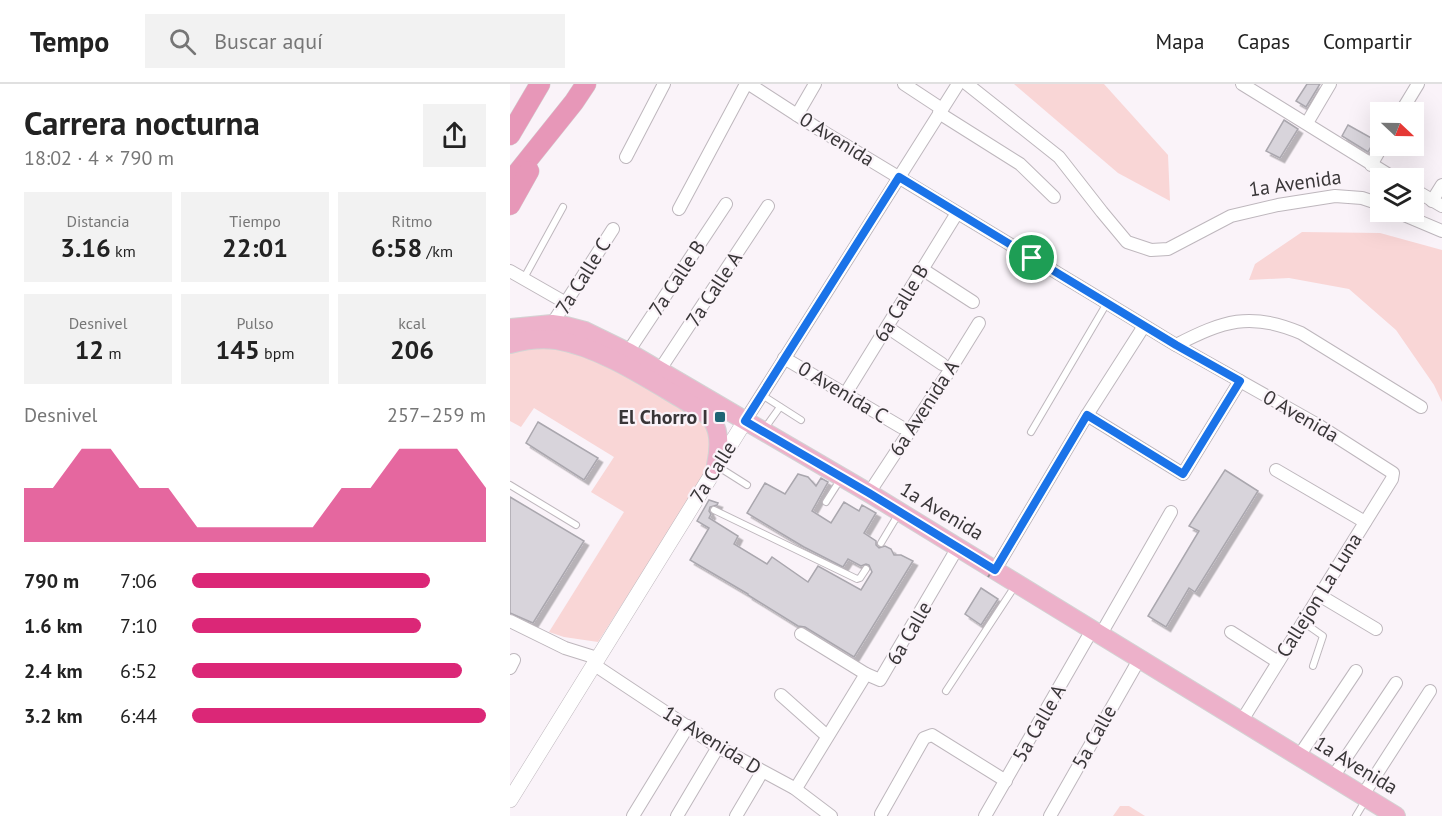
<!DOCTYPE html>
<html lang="es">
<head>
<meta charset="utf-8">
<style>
	:root { --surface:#fff; --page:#f2f2f2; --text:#222; --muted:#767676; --line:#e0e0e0; --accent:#db2777 }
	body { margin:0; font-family:"PT Sans",sans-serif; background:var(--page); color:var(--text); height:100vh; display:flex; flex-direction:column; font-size:22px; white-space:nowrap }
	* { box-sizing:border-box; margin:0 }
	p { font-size:20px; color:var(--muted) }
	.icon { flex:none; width:33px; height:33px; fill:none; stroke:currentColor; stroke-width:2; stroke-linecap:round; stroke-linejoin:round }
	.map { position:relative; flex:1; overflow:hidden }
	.side { display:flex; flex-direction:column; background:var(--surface); width:510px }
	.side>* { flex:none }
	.needle { width:39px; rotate:112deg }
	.controls { position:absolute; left:860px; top:18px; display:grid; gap:12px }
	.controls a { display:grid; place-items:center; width:54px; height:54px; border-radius:0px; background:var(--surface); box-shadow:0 6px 24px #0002; font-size:30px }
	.pin { position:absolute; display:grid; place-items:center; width:51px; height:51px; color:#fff; margin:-26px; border:3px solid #fff; border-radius:50%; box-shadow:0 2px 6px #0007 }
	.round { display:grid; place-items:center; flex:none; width:63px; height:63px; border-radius:0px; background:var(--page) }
	.headline { display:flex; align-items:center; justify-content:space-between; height:102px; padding:0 24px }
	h1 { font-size:33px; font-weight:800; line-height:45px }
	.figures { display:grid; grid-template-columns:repeat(3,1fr); gap:9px; height:102px; padding:6px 24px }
	.figures div { display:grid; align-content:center; border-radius:0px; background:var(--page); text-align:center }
	.figures b { font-size:26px; font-weight:800 }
	.figures small { font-size:16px; font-weight:400 }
	.figures p { font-size:16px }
	.chart { height:168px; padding:12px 24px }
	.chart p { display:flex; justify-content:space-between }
	.chart svg { width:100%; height:108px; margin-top:6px; fill:var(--accent); opacity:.7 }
	ul { padding:0 24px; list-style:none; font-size:20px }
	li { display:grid; grid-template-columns:96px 72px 1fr; align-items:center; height:45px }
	li i { height:15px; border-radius:8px; background:var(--accent) }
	header { display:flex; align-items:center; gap:36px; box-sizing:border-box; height:84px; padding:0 30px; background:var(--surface); border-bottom:2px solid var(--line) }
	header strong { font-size:28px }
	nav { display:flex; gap:33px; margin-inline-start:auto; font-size:21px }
	.search { width:420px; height:54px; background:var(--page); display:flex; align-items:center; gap:15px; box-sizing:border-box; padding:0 21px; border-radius:0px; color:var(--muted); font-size:22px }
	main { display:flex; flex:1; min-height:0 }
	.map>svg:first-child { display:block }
	.green { fill:#f9d6d6 }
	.building { fill:#d8d4db; stroke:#aaa7ae; stroke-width:1.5; filter:url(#shadow) }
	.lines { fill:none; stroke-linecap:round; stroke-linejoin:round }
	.service-casing { stroke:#beb7bd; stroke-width:8 }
	.minor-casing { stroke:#beb7bd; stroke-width:14 }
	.tertiary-casing { stroke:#beb7bd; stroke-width:16 }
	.primary-casing { stroke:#d3d3d3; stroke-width:20 }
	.trunk-casing { stroke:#d3d3d3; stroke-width:21 }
	.service { stroke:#fff; stroke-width:6 }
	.minor { stroke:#fff; stroke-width:12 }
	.tertiary { stroke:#fff; stroke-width:15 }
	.primary { stroke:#edb1ca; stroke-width:18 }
	.trunk { stroke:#e797b8; stroke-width:20 }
	.path-bridge { stroke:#938e92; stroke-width:2; stroke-dasharray:3 4.5; stroke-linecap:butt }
	.route-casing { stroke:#fff; stroke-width:12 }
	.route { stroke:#1a73e8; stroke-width:8 }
	.poi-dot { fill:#1e6474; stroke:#faf3f9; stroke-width:2 }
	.labels { text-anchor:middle; stroke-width:4.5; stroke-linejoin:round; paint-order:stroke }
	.street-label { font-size:20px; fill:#393638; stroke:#faf3f9 }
	.poi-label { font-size:20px; font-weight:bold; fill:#393638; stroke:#faf3f9; text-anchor:end }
</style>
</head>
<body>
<header>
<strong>Tempo</strong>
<div class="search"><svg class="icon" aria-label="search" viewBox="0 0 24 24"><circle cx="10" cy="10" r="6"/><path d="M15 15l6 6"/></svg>Buscar aquí</div>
<nav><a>Mapa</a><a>Capas</a><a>Compartir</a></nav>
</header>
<main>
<section class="side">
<div class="headline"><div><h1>Carrera nocturna</h1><p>18:02 · 4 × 790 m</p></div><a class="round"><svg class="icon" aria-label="share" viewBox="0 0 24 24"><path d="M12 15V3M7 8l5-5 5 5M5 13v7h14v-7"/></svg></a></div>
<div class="figures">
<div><p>Distancia</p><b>3.16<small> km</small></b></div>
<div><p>Tiempo</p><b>22:01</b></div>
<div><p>Ritmo</p><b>6:58<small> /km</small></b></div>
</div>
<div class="figures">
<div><p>Desnivel</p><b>12<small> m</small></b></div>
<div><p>Pulso</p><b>145<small> bpm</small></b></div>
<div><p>kcal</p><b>206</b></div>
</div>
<div class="chart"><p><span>Desnivel</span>257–259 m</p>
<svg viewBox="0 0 160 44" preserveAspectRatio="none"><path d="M0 44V22L10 22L20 6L30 6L40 22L50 22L60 38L70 38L80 38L90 38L100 38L110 22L120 22L130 6L140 6L150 6L160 22V44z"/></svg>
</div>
<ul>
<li><b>790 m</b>7:06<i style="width:81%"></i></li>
<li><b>1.6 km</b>7:10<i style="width:78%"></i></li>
<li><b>2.4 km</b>6:52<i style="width:92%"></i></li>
<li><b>3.2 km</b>6:44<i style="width:100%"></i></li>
</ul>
</section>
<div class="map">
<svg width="932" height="732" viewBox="0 0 932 732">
	<defs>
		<filter id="shadow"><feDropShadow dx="4.5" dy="4.5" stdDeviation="0" flood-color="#0004"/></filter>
	</defs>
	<rect width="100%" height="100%" fill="#faf3f9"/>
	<!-- green -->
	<g class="green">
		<path d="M504 0H594L658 71 660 117 608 89Z"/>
		<path d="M792 148 870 149 932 166V318L924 301 886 246 839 205 779 194 739 196 745 180Z"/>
		<path d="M31 261 64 265 192 331 200 346 201 381 88 558 54 553 39 548 114 428 81 408 104 373 24 324 11 343 0 337V266Z"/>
		<path d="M610 722H619L635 732H603Z"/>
	</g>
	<!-- building -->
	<g class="building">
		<path d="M797 0H810L796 23 786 17Z"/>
		<path d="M774 36 788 45 770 74 756 67Z"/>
		<path d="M838 41 865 56 858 68 832 52Z"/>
		<path d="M28 338 88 374 74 396 16 359Z"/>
		<path d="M715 386 748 407 685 508 679 504 656 543 638 532 689 447 679 442Z"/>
		<path d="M288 390 298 393 306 402 311 394 318 398 302 427 321 439 334 418 349 427 352 421 366 429 354 449 366 457V461L369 464 375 462 381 465 384 471H391L403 477 344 573 295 543 288 542 238 511V510L180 476 199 444 187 437 199 416 208 419 207 421 200 423 199 427 201 430 199 434 228 452 224 460 257 480 262 473 298 498 308 482 351 506 362 488 359 481 356 480 351 482 338 475 333 483 294 463 237 429 255 399 275 410Z"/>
		<path d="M0 413 74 457 23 539 0 529Z"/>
		<path d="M471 504 488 515 471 541 455 530Z"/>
	</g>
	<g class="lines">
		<defs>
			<g id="service">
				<path d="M14 194 53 123"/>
				<path d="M252 311 291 336"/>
				<path d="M255 344 270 323"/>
				<path d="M521 348 597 219"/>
				<path d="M207 382 237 401"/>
				<path d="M0 401 66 441"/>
				<path d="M316 418 330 396"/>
				<path d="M204 426 347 495 350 494 356 485"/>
				<path d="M371 459 389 429"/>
				<path d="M793 538 813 552 803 582"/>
				<path d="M436 607 505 502"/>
				<path d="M846 732 855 717"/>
			</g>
			<g id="minor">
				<path d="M239 0 307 44 597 219 666 261 808 341 883 389 882 395 731 638"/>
				<path d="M394 0 432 25"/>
				<path d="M457 0 549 73 592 128 617 158 641 166 658 165 721 132 768 121 825 112 852 114 870 120"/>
				<path d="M732 0 884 94"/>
				<path d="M891 28 908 0"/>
				<path d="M429 29 510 80 544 113"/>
				<path d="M287 31 305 0"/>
				<path d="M797 39 820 0"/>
				<path d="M116 73 154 0"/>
				<path d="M861 81 872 62"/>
				<path d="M903 105 932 122"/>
				<path d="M922 117 932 101"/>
				<path d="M169 125 236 0"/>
				<path d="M887 128 932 147"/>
				<path d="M412 185 463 218"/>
				<path d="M0 187 56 219"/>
				<path d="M42 240 103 145"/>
				<path d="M377 243 432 280"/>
				<path d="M666 261C713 237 740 227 791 249L911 323"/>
				<path d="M118 268 216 120"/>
				<path d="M274 274 391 343"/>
				<path d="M149 287 258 122"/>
				<path d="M336 309 447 129"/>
				<path d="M577 331 673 390 730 297"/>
				<path d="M235 337 448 0"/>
				<path d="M766 386 855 438"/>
				<path d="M359 409 438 289 469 239"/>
				<path d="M485 486 577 331 634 242"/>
				<path d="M809 511 866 545"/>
				<path d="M0 537 55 564 87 574"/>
				<path d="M721 548 768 578"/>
				<path d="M291 550 356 590 370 596 448 463"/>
				<path d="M591 550 661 428"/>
				<path d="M83 580 208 663 284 704 321 732"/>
				<path d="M0 584 4 576"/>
				<path d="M271 611 317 652"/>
				<path d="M789 672 846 587"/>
				<path d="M823 693 886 599"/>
				<path d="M284 704 288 701 356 590"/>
				<path d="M853 711 920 607"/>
				<path d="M371 730 414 654 422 651 496 697"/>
				<path d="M123 732 178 642"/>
				<path d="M167 732 208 663"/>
				<path d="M226 732 252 688"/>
				<path d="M475 732 582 546"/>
				<path d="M540 732 630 574"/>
			</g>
			<path id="tertiary" d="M0 716 235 337"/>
			<g id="primary">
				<path d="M0 244 42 240 56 242 75 247 118 268 359 409 886 732"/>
				<path d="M0 260C15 256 30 254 46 256 89 263 135 293 172 315 181 321 195 327 202 336 211 349 209 367 206 381"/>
			</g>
			<g id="trunk">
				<path d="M0 51 30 0"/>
				<path d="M0 98 64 18 76 0"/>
				<path d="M0 121 19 87"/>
			</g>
		</defs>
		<!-- service casing -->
		<use href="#service" class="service-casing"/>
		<!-- minor casing -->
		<use href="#minor" class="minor-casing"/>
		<!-- tertiary casing -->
		<use href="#tertiary" class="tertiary-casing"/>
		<!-- primary casing -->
		<use href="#primary" class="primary-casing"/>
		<!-- trunk casing -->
		<use href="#trunk" class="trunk-casing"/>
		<!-- service -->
		<use href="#service" class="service"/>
		<!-- minor -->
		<use href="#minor" class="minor"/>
		<!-- tertiary -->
		<use href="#tertiary" class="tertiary"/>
		<!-- primary -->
		<use href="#primary" class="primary"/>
		<!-- trunk -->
		<use href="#trunk" class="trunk"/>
		<!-- path-bridge -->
		<path class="path-bridge" d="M478 493 487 479"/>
	</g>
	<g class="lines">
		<defs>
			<path id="route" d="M389 93 666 261 730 297 673 390 577 331 485 486 359 409 235 337Z"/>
		</defs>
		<!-- route casing -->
		<use href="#route" class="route-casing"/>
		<!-- route -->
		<use href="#route" class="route"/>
	</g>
	<!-- markers -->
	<rect class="poi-dot" x="204" y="327" width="12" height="12" rx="3"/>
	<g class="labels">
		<!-- street labels -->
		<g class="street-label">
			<text transform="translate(327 55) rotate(32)" y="7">0 Avenida</text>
			<text transform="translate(785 99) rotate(-8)" y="7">1a Avenida</text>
			<text transform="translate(73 192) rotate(-58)" y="7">7a Calle C</text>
			<text transform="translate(167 194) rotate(-57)" y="7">7a Calle B</text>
			<text transform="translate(204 205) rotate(-57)" y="7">7a Calle A</text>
			<text transform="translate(391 219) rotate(-59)" y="7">6a Calle B</text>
			<text transform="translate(333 308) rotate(31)" y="7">0 Avenida C</text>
			<text transform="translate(414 324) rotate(-57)" y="7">6a Avenida A</text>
			<text transform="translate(791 332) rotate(30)" y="7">0 Avenida</text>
			<text transform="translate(203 388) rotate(-58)" y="7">7a Calle</text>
			<text transform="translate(432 427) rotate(31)" y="7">1a Avenida</text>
			<text transform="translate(809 511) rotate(-58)" y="7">Callejon La Luna</text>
			<text transform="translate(399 549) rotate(-60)" y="7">6a Calle</text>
			<text transform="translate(529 639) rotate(-60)" y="7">5a Calle A</text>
			<text transform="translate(584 653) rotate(-61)" y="7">5a Calle</text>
			<text transform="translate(202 656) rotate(32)" y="7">1a Avenida D</text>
			<text transform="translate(846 681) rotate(31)" y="7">1a Avenida</text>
		</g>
		<!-- poi labels -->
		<g class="poi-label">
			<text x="198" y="340">El Chorro I</text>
		</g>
	</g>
</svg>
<div class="controls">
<a><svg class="needle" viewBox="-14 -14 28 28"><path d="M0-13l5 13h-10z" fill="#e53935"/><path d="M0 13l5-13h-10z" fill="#767676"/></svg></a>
<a><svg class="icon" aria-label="layers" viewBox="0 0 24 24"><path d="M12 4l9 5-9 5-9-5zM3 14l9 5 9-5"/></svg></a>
</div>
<div class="pin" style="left:522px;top:174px;background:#1e9e55"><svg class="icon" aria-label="arrive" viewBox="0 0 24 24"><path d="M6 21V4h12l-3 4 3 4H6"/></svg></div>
</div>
</main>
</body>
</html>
